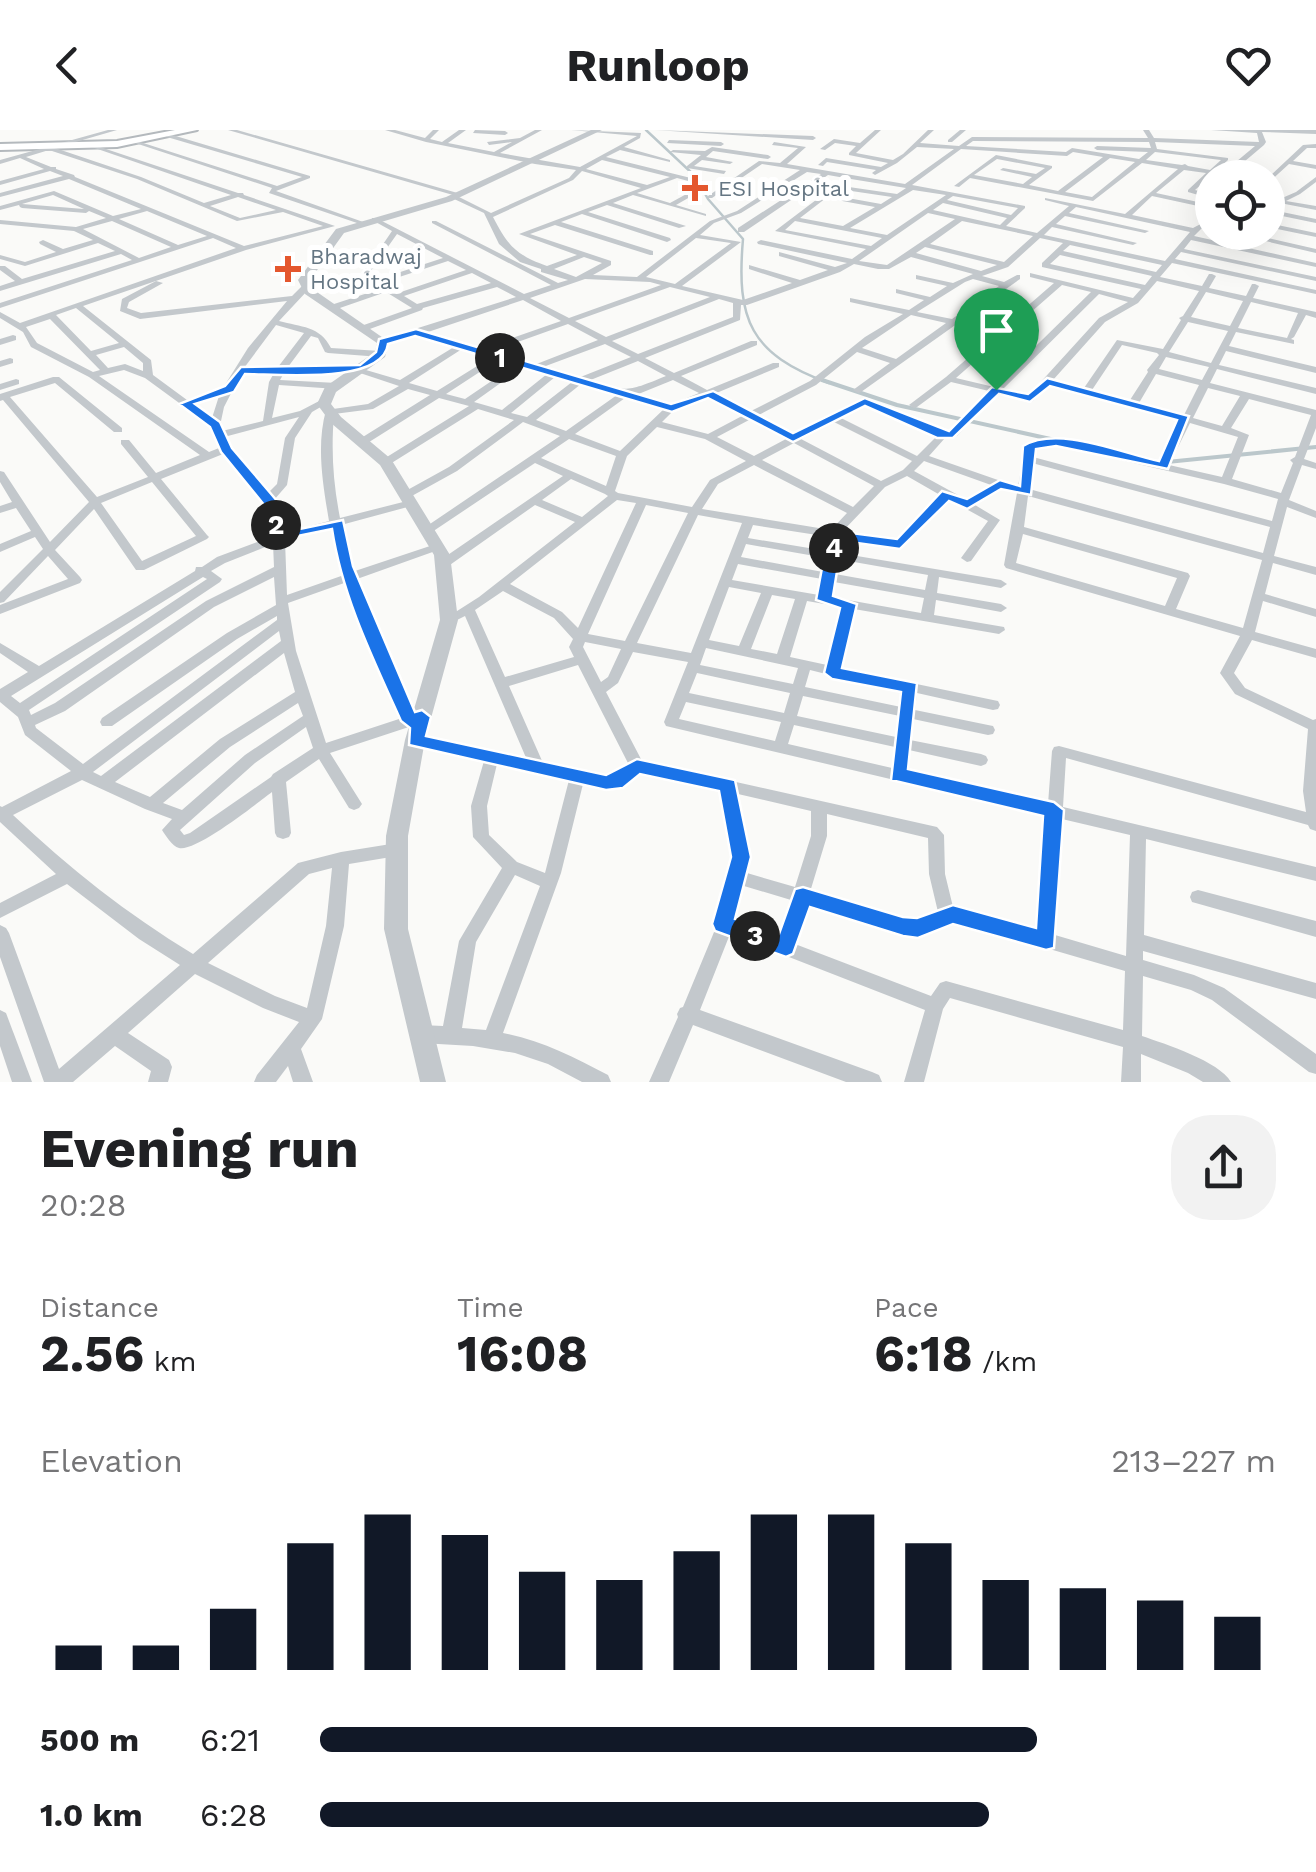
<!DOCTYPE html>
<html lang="en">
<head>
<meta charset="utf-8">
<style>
	:root { --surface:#fff; --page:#f2f2f2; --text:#202124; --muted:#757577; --accent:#111827 }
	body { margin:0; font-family:"Work Sans",sans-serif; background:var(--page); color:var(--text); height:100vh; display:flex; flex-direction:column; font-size:38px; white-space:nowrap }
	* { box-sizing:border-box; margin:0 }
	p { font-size:32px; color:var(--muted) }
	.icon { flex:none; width:55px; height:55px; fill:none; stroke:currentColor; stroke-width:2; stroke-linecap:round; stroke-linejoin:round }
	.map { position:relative; height:952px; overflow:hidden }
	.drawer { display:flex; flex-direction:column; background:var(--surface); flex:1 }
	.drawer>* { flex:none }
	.buttons { position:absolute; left:1195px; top:30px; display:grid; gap:20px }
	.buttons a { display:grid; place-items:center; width:90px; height:90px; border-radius:50%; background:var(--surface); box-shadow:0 10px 40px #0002; font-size:50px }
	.pin { position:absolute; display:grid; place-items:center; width:85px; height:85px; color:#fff; margin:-102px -42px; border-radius:50% 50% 50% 0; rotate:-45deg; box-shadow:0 0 10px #0007 }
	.pin .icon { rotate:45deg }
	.km { position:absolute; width:50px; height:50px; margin:-25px; border-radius:50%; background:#222; color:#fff; font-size:28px; line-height:50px; text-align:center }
	.round { display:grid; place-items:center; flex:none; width:105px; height:105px; border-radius:40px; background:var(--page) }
	.summary { display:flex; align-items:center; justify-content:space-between; height:170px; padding:0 40px }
	h1 { font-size:55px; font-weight:700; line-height:75px }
	.stats { display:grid; grid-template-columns:repeat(3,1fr); gap:15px; height:170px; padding:10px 40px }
	.stats div { display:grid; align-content:center }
	.stats b { font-size:50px; font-weight:700 }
	.stats small { font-size:28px; font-weight:400 }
	.stats p { font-size:28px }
	.chart { height:280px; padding:20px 40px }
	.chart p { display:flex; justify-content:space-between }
	.chart svg { width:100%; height:180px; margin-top:10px; stroke:var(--accent); stroke-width:6 }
	ul { padding:0 40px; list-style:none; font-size:32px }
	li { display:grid; grid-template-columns:160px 120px 1fr; align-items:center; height:75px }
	li i { height:25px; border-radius:12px; background:var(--accent) }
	header { display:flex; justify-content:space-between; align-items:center; height:130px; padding:0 40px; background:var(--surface); font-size:45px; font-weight:700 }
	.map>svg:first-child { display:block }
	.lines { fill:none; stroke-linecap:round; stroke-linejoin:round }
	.stream-far1 { stroke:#bbc7cb; stroke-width:2.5 }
	.stream { stroke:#bbc7cb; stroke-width:4 }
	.trunk-casing { stroke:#b4b9bd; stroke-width:4 }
	.minor { fill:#c3c8cc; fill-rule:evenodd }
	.tertiary { fill:#c3c8cc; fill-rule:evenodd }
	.trunk { fill:#fff; fill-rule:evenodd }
	.route { fill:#1a73e8; stroke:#fff; stroke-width:2.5; fill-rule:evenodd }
	.poi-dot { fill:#e4572e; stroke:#fff; stroke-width:4 }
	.labels { text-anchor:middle; stroke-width:10; stroke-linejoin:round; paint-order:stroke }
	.far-poi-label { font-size:22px; fill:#657683; stroke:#fff; text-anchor:start }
</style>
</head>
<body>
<header><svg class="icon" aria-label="back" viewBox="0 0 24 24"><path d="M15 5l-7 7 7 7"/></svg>Runloop<svg class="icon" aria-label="heart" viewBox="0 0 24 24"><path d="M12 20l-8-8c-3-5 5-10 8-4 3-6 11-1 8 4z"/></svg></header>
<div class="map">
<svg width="1316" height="952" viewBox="0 0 1316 952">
	<rect width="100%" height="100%" fill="#fafaf8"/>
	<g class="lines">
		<!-- stream-far1 -->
		<path class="stream-far1" d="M646 0 695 46 708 69 743 109C736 190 750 224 829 253"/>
		<!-- stream -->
		<g class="stream">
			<path d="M822 250 897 275 1055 310"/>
			<path d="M1167 332 1316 317"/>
		</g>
		<defs>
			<path id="trunk" d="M175 0H197L117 17 0 20V14L117 11Z"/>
		</defs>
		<!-- trunk casing -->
		<use href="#trunk" class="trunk-casing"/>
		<!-- minor -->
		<g class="minor">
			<path d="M108 0H117L55 18 141 47 204 73 231 65 86 15 91 14 238 63H243L244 65 335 96 246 120 83 176 151 230 153 245 187 270 223 258 248 218 287 171 140 189 120 181 122 169 156 151 163 153 129 172 127 178 141 183 292 166 302 156H308V160L279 191C301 197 320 196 331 218L381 221 385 224 381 227 328 223 325 222 318 208 311 206 288 237 363 235 368 238 366 240 400 250 454 217 416 206 383 215 379 212 380 210 516 167 497 157 423 178 422 180 367 200H361V196L412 178 386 162 337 179H331V175L380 159 370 155 360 146 371 130 322 128 318 126 322 124 375 126 392 101 372 90V88H376L524 164 551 155 432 93V91H436L558 153 568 150 541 142V139L520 132 499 114 484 83 452 68 453 65 228 0H237L461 64 462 65 459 67 491 83 569 48 576 40 535 34 426 12 385 0H395L425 8 433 0H439L430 9 442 12 459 0H466L448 13 494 22 512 12 489 15 487 12 520 8 535 0H542L500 23 580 37 637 6 571 0 641 3 640 8 624 17 670 30V32L620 20 606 27 711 53V55L676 75 706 84V86L633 65 613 73 686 96 679 98 607 75 588 82 670 108 671 110 667 112 582 84 561 92 653 121V125H650L555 95 530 104 611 131V135L593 145 637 147 710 91 737 81 800 40 762 34 712 68H708V66L759 31 780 33 798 18 772 15 774 12 806 17 787 34 905 54 954 19 917 17 897 33 875 45 872 43 876 40 827 32 823 36 818 35 826 28 881 37 888 33 849 25V23L856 16 835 13 825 20 820 19 834 9 860 13 875 0H881L856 23 893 30 903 24 928 0H934L920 13 959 16 972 7 1148 8 1143 0H1149L1154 8 1259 12 1257 3 1211 0H1316V4L1262 2 1266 12 1264 15 1225 48H1218L1220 45 1213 44 1195 60 1212 65V69L1188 62V60L1206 43 1184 40 1156 63 1212 75V79L1152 66 1132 85 1193 98 1212 88V92L1201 99 1194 106 1316 133V137L1191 110 1184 119 1316 147V151L1181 122 1175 129 1316 160V164L1172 133 1160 147 1202 156 1209 144H1212L1216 146 1209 158 1246 166 1252 154H1255L1259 156 1253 168 1316 182V188L1306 185 1294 207 1291 209 1294 210V214L1236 202 1229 216 1316 237V243L1226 221 1219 235 1316 258V264L1217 239 1210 253 1316 280V298L1304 329 1316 333V339L1302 335 1289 370 1316 381V388L1287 377 1274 426 1316 437V445L1273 433 1265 464 1316 479V487L1263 471 1255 502 1316 519V528L1252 510 1234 543 1245 558 1313 590 1316 589V701L1310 699 1308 695 1066 628 1063 677 1316 737V751L1146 709 1144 805 1316 853V869L1143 821V830L1194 845 1224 858 1316 924V944L1309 942 1212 870 1191 860 1143 846 1142 906C1165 914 1219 931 1231 952H1203L1188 943 1141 924V952H1121L1123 917 950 868 943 879 924 952H904L925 880 730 804 700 880 872 942 879 945 882 952H846L693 895 669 952H649L678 887 677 884 680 878 683 877 712 807 716 797 714 794C720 785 723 775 726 764 736 724 731 701 722 661L640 642C623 659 605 659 583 654L561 743 503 903C541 910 574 927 608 945L611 952H582L548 934 515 923 473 916 421 913 414 910 412 904 414 898 421 895 443 896 459 811 502 738 473 707 471 676 484 631 415 615 410 614 408 610 410 606 415 605 527 630 465 486 449 494 443 490 479 467 575 392 535 375 447 437H439L437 434 439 431 563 346 535 333 432 402H424L422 400 424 398 560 306 523 292 457 341 410 367H402L401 365 402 363 449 337 514 290 478 279 390 334H382V330L469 276 439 268 366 314H358V310L430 265 408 259 373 279 334 284C331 321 333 352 340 388L411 370 417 373 415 375 341 395 355 441 433 415 437 414 443 417 441 419 357 449 385 520 414 584 422 582 427 583 429 587 427 591 330 623 362 674 359 678 354 680 349 678 319 629 286 652 291 703 289 707 283 709 277 707 275 703 272 662C256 674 196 722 179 718 172 716 166 706 162 700L172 689 145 679 82 650 13 685C69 738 127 784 193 824L298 733 341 722 397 713 403 715 405 720 403 725 349 734 344 796 322 889 301 919 313 952H293L288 936 276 952H254L257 945 299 892 263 878 195 844 128 903 169 930 172 937 168 952H148L151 941 115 916 73 952H44L0 827V795L6 798 9 803 59 939 180 835 139 809 67 754 0 788V773L56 744 0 692V676L2 677 71 641 25 605 18 587 0 572V559L28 542 0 523V513L39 536 195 441 196 437H202L217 427 273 406C265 358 248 359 223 324L161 349 207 405 209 407 207 409 144 440H136L94 379 55 420 80 447 82 450 80 453 0 484V475L68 449 48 426 4 472 0 473V462L43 419 35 407 0 422V414L31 401 16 378 0 383V376L12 372 0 352V341L4 342 50 412 89 372 3 270 0 271V264L53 247H59L122 298V302H114L55 253 10 267 97 367 148 347 121 314V310H129L156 343 200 325 89 247 31 217 23 202 0 188V182L20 193 236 118 213 108 0 178V173L132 130 121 124 0 161V156L15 151 0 140V136H5L22 149 115 121 98 113 25 136 0 129V125L25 132 56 122 40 114 39 112 43 110 63 119 93 110 74 101 0 94V90L76 97 106 88 89 81 86 83 22 78 20 77 19 75 0 80V76L54 61 113 86 141 79 69 49 0 67V63L63 46 50 41 0 55V51L44 39 20 28 0 34V30ZM973 11 1149 12 1151 18 1097 16 1094 18 1097 20 1148 22 1139 29 1072 18 1066 22 966 16ZM1155 12 1255 16 1224 42 1216 41 1228 30V28L1157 19ZM961 19 1067 26 1073 22 1103 27 1058 61 1029 55 1052 38V36L996 25 954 56 959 57 970 48 1093 71 1142 33 1178 39 1125 84 1045 68V70L1069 76 1037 103 1006 96 1025 78V76L912 55ZM49 20 137 49 237 91 283 82 323 96 244 116 75 47 74 45 56 39V37H51L26 27ZM1155 22 1221 30 1210 40 1188 36 1185 34 1182 35 1146 30ZM1110 28 1135 32 1092 67 1065 62ZM997 29 1045 38 1036 44 1003 38 1000 40 1032 47 1023 54 974 45ZM602 30 670 47 647 55 586 39ZM582 41 641 58 519 104 577 125 547 136C516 125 508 116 493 87L573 50ZM807 42 821 44 738 98V102H744L828 45 845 48 775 101 866 119 852 129 761 110 757 112 758 114 847 133 835 137 779 122V126L828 140 800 150 749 135V139L792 153 743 170 682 156 741 112 700 105 714 93 741 83ZM677 48 703 55 670 73 637 63ZM851 49 906 58 897 64 842 56ZM838 59 892 67 881 74 831 65ZM913 60 946 65 887 105 850 98ZM53 65 84 79 22 74ZM953 66 1018 78 1011 85 947 70ZM238 67 276 80 240 88 210 76ZM826 68 875 77 843 96 800 88ZM943 73 1007 88 1000 95 933 80ZM1076 77 1190 102 1165 131 1044 105 1052 97 1133 115 1137 113 1056 94 1065 86 1145 103 1149 101 1069 83ZM147 81 207 106 178 115 119 89ZM928 83 955 89 887 135 859 131ZM112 91 171 117 139 128 83 99ZM795 91 882 108 871 116 785 100ZM962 91 1033 106 1004 132 930 114ZM397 104 443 128 376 150 368 145ZM696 108 731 113 675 154 646 147ZM1040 108 1063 113 1042 133V137L1141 159 1133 168 1030 143V147L1054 153 946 247 909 275 914 278 917 277 951 252 989 261 950 302 943 303 865 268 829 285 794 305 757 286 816 255 857 222 890 233 853 260 858 263 861 262 1020 149V145H1017L1004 152 982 146 1008 137ZM1070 115 1162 135 1156 142 1063 121ZM925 117 997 135 981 141 916 123ZM1060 125 1152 146 1145 155 1050 134ZM584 127 602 133 576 147 554 139ZM911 127 973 144 953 153 916 145V149L947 156 930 167 896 159V163L924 170 909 180 850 168V172L903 184 865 207 810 251 749 282 714 264 779 237V233H773L707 260 681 246 757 215V211H751L674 243 645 228 740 190 741 175H747L840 142 854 134 878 139H889ZM448 131 466 140 398 163 381 153ZM472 143 491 153 417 174 404 166ZM585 149 650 152 661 155 569 188 530 168ZM973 149 999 156 952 189 917 182 965 152ZM1157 151 1199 161 1183 186 1179 188 1181 190 1163 219 1117 210 1084 258 1053 250 1105 192 1138 173ZM1062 155 1091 162 994 257 956 248ZM670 157 710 167 606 207 575 191ZM1206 162 1243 171 1230 196 1191 187ZM1099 164 1128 172 1099 188 1028 266 1003 259ZM719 169 733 173V187L638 224 612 211ZM523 170 561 191 481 219 425 203ZM1251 172 1298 183 1287 208 1238 198ZM76 178 119 213 91 221 56 185ZM911 185 946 193 896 229 862 218ZM50 189 100 240 93 242 37 213 26 197ZM1188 192 1228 201 1211 233 1169 222ZM568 194 598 210 534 235 490 222ZM276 195 304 203 278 237 244 238ZM605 214 631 227 578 248 560 243 559 240 543 237ZM1122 215 1157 223 1159 225 1147 240 1148 242 1130 270 1092 260ZM124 217 143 233V241L125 234 108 238 96 225ZM462 219 490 228 437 261 409 253ZM1166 227 1209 237 1202 250 1159 239ZM498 230 515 235 465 269 446 264ZM638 231 666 246C627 262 628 262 588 251ZM523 237 547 244 502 280 474 272ZM124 240 145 248 212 297 219 318 209 322 99 246ZM354 241 399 256 368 274 326 280C316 316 323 355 329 391L284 403 274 370 287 355 295 308 312 282 331 271 329 269H323L300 281 272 288 279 255 337 259 342 256 337 253 280 250 284 243ZM274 243 269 252 263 291 222 301 221 291 224 277 241 244ZM1156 244 1199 255 1184 285 1139 273ZM555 247 572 252 527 287 511 283ZM673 250 699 263 670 275 636 265ZM581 254 617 265 566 301 536 290ZM1049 254 1181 291 1160 333 1056 309 1025 315 1018 357 929 326 945 308 957 306 998 263 1030 272 1033 271ZM1208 258 1240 266 1222 296 1193 288ZM219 266 212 288 193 274ZM706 267 742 286 708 304 662 292 674 280ZM625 268 664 279 620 321 575 304ZM1249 269 1311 285 1295 327 1290 330 1293 333 1281 363 1232 349 1249 305 1231 298ZM865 275 936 307 917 326 841 288ZM299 287 285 308 277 354 269 362 235 326 224 307ZM749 290 786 309 754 326 717 307ZM834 292 912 331 903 340 881 351 801 309ZM1190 293 1238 307 1222 347 1169 335ZM657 297 705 309 746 331 710 350 692 377 618 363 615 361 627 326ZM569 309 616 326 606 356 541 328ZM794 313 874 356 853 377 762 330ZM1056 315 1224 354 1278 369 1272 391 1033 327 1034 319ZM924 331 991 355 967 370 914 341ZM1032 333 1270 397 1263 423 1029 359ZM754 335 847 383 831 400 702 379 718 354ZM907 346 940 365 897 410 842 402 885 357ZM571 349 605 364 608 366 582 387 542 370ZM152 352 196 406 142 431 101 373ZM1000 358 1017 363 1004 435 1006 438 1240 506 1220 543 1235 564 1308 599 1303 661 1306 682 1059 616 1054 617 1052 621 1048 674 906 641 909 620 981 636 986 634 988 630 986 626 981 624 910 610 913 589 988 605 993 604 995 600 993 596 988 595 915 580 917 563 993 580 998 579 1000 575 998 571 993 570 840 538 854 479 999 504 1005 500 1004 497 934 485 936 470 1001 482 1007 478 1001 474 937 463 939 447 1001 458 1007 454 1001 450 839 423 841 408 904 416 948 369 988 391 961 428 967 432 971 431 1000 390 975 375ZM1028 366 1262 430 1243 498 1176 479 1190 446 1188 443 1024 397ZM617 370 636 373 578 498 562 482 510 454ZM646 375 688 383 625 511 588 504ZM698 385 742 393 691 523 637 513ZM753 395 830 407 827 421 748 408ZM331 398 344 445 287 465 285 410ZM1023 404 1177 448 1165 476 1016 433ZM273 414 274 437 206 471 55 573 31 585 29 580 220 452 222 449 211 441 225 433ZM746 414 826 428 823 442 741 427ZM837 429 928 445 925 460 835 444ZM738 434 822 449 819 465 732 450ZM203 447 207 449 20 573 11 566ZM274 447 276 475 227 503 102 588 100 592 102 596H112L237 509 277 486V490L83 634 36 598 35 595 65 581 214 477ZM347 452 372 520 402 588 326 613 296 521 288 473ZM834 452 924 468 921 483 831 467ZM729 457 761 463 739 516 709 510ZM503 461 554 488 573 509 569 517 574 527 505 547 475 480ZM772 465 795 469 777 524 751 519ZM807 471 842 477 827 535 790 527ZM279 501 281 511 101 646 93 642ZM585 512 621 519 608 547 601 552 583 517ZM706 518 798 538 793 554 700 535ZM633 522 688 532 664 592 666 596 1047 686 1038 801 953 777 945 744 944 705 937 697 642 631 606 562 618 553ZM284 523 295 562 220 609 150 667 115 652ZM578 535 629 635 621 643 606 647 543 633 509 556ZM810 540 826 544 832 548 837 546 904 561 901 577 805 557ZM697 543 790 563 784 583 689 563ZM803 566 900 586 896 607 797 586ZM686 572 781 592 775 611 679 589ZM298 573 303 586 245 625 182 680 163 673 230 617ZM794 595 895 617 892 638 788 614ZM306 597 313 618 273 644 271 647 190 703 184 705 180 700 255 633ZM497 634 569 650 545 743 517 732 489 705 487 676ZM738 664 811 681V706L795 757 747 743 749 716ZM827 684 928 708 929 744 938 782 918 790H903L810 762 827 706ZM1062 689 1130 705 1126 826 1055 805ZM332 738 326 796 307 878 275 866 208 833 309 744ZM515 745 540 756 486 900 462 898 476 812ZM744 756 791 770 779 808 735 791ZM806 775 903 804 918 805 953 791 1125 841 1123 900 946 851 940 853 931 866 795 814Z"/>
			<path d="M475 0 505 1 508 3 505 5 473 3Z"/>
			<path d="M655 0 813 6 816 8 813 10Z"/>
			<path d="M960 0H966L952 12H948V10Z"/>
			<path d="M169 4 310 46V48L276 61 366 93 360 94 269 63 272 58 132 12 137 11 277 56 302 47 167 7Z"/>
			<path d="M669 10 721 12 724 14 721 16 667 13Z"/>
			<path d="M1316 14V18H1307L1293 31 1316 35V39L1289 34 1268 53V48L1303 15Z"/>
			<path d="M712 17 768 25 771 27 768 29 713 21 706 27 733 32 730 34 702 30 694 36 726 41 724 44 687 38V36L701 25 670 22 673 20 705 21Z"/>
			<path d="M1316 47V52L1300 64 1286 71 1316 76V80L1280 73 1268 78V74L1296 62Z"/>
			<path d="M1268 79 1316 89V93L1268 83Z"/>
			<path d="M1268 93 1316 103V107L1268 97Z"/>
			<path d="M1227 102H1242L1316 119V123Z"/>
			<path d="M13 205 16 206V210L0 215V209Z"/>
			<path d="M10 228 13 229V233L0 237V231Z"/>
			<path d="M16 249 19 250V254L0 260V254Z"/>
			<path d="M1198 760 1316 791V807L1192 772 1190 767 1192 762Z"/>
			<path d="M0 880 6 883 32 952H12L0 916Z"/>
		</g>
		<!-- tertiary -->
		<path class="tertiary" d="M591 0H602L452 71 344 103 310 150 314 160 389 212 385 227 336 262 331 274 341 287 391 329 450 425 458 490 425 610 408 706V799L446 952H420L384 799 386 706 405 610 440 490 434 425 380 335 331 293 317 274 325 257 375 222 377 213 305 164 298 150 336 99 446 67Z"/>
		<!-- trunk -->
		<use href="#trunk" class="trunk"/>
	</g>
	<!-- route -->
	<path class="route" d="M416 199 671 274 713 261 793 303 865 268 949 301 992 257 1028 264 1047 248 1189 286 1168 339 1056 316 1036 319 1031 365 1001 359 967 379 949 371 900 419 842 411 833 466 857 474 842 538 917 553 908 639 1054 672 1064 680 1054 818 1046 820 953 794 918 808 903 806 810 777 793 824 786 827 715 801 712 794 731 727 719 661 640 644 623 658 606 660 409 615 410 598 401 591C373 529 342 466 332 399L273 411 265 376 221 322 210 297 179 274 225 256 241 237 360 235 376 222 379 209ZM415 206 672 282 708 268 793 312 865 276 937 308H953L999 264 1030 272 1050 256 1177 290 1159 331C1121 323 1058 295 1023 316L1020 356 1000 350 967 369 942 361 897 409 836 401 828 406 816 470 840 478 824 543 832 549 901 562 891 650 1043 686 1036 798 953 775 917 788 903 787 803 757 795 759 779 804 735 789 751 727 735 650 637 629 606 645 426 606 431 587 422 580 415 582 353 436 343 390 285 402 278 372 232 318 220 292 195 274 234 262 245 244C278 244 383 255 388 214Z"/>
	<!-- markers -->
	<g class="poi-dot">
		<path d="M690 43h10v10h10v10h-10v10h-10v-10h-10v-10h10z"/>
		<path d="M283 124h10v10h10v10h-10v10h-10v-10h-10v-10h10z"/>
	</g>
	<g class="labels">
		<!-- far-poi labels -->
		<g class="far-poi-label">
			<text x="718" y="66">ESI Hospital</text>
			<text x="310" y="134">Bharadwaj<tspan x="310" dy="25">Hospital</tspan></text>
		</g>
	</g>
</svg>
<div class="buttons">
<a><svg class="icon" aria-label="locate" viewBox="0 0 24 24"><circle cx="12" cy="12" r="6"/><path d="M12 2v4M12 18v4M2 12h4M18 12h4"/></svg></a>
</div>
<div class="pin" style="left:996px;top:260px;background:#1e9e55"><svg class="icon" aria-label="arrive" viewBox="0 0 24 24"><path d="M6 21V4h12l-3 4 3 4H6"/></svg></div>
<b class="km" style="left:500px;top:228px">1</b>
<b class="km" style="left:276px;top:395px">2</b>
<b class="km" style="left:755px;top:806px">3</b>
<b class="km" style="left:834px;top:418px">4</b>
</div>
<section class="drawer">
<div class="summary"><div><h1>Evening run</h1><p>20:28</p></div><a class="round"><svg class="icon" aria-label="share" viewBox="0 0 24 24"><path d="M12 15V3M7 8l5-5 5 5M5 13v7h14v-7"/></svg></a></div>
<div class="stats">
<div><p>Distance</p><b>2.56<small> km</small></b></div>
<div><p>Time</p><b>16:08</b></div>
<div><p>Pace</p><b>6:18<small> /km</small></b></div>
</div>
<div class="chart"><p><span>Elevation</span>213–227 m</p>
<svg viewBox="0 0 160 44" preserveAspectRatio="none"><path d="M5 44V38M15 44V38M25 44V29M35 44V13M45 44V6M55 44V11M65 44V20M75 44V22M85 44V15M95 44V6M105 44V6M115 44V13M125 44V22M135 44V24M145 44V27M155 44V31"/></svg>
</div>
<ul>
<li><b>500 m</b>6:21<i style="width:75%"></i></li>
<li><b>1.0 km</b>6:28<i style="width:70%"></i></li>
</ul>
</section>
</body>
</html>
